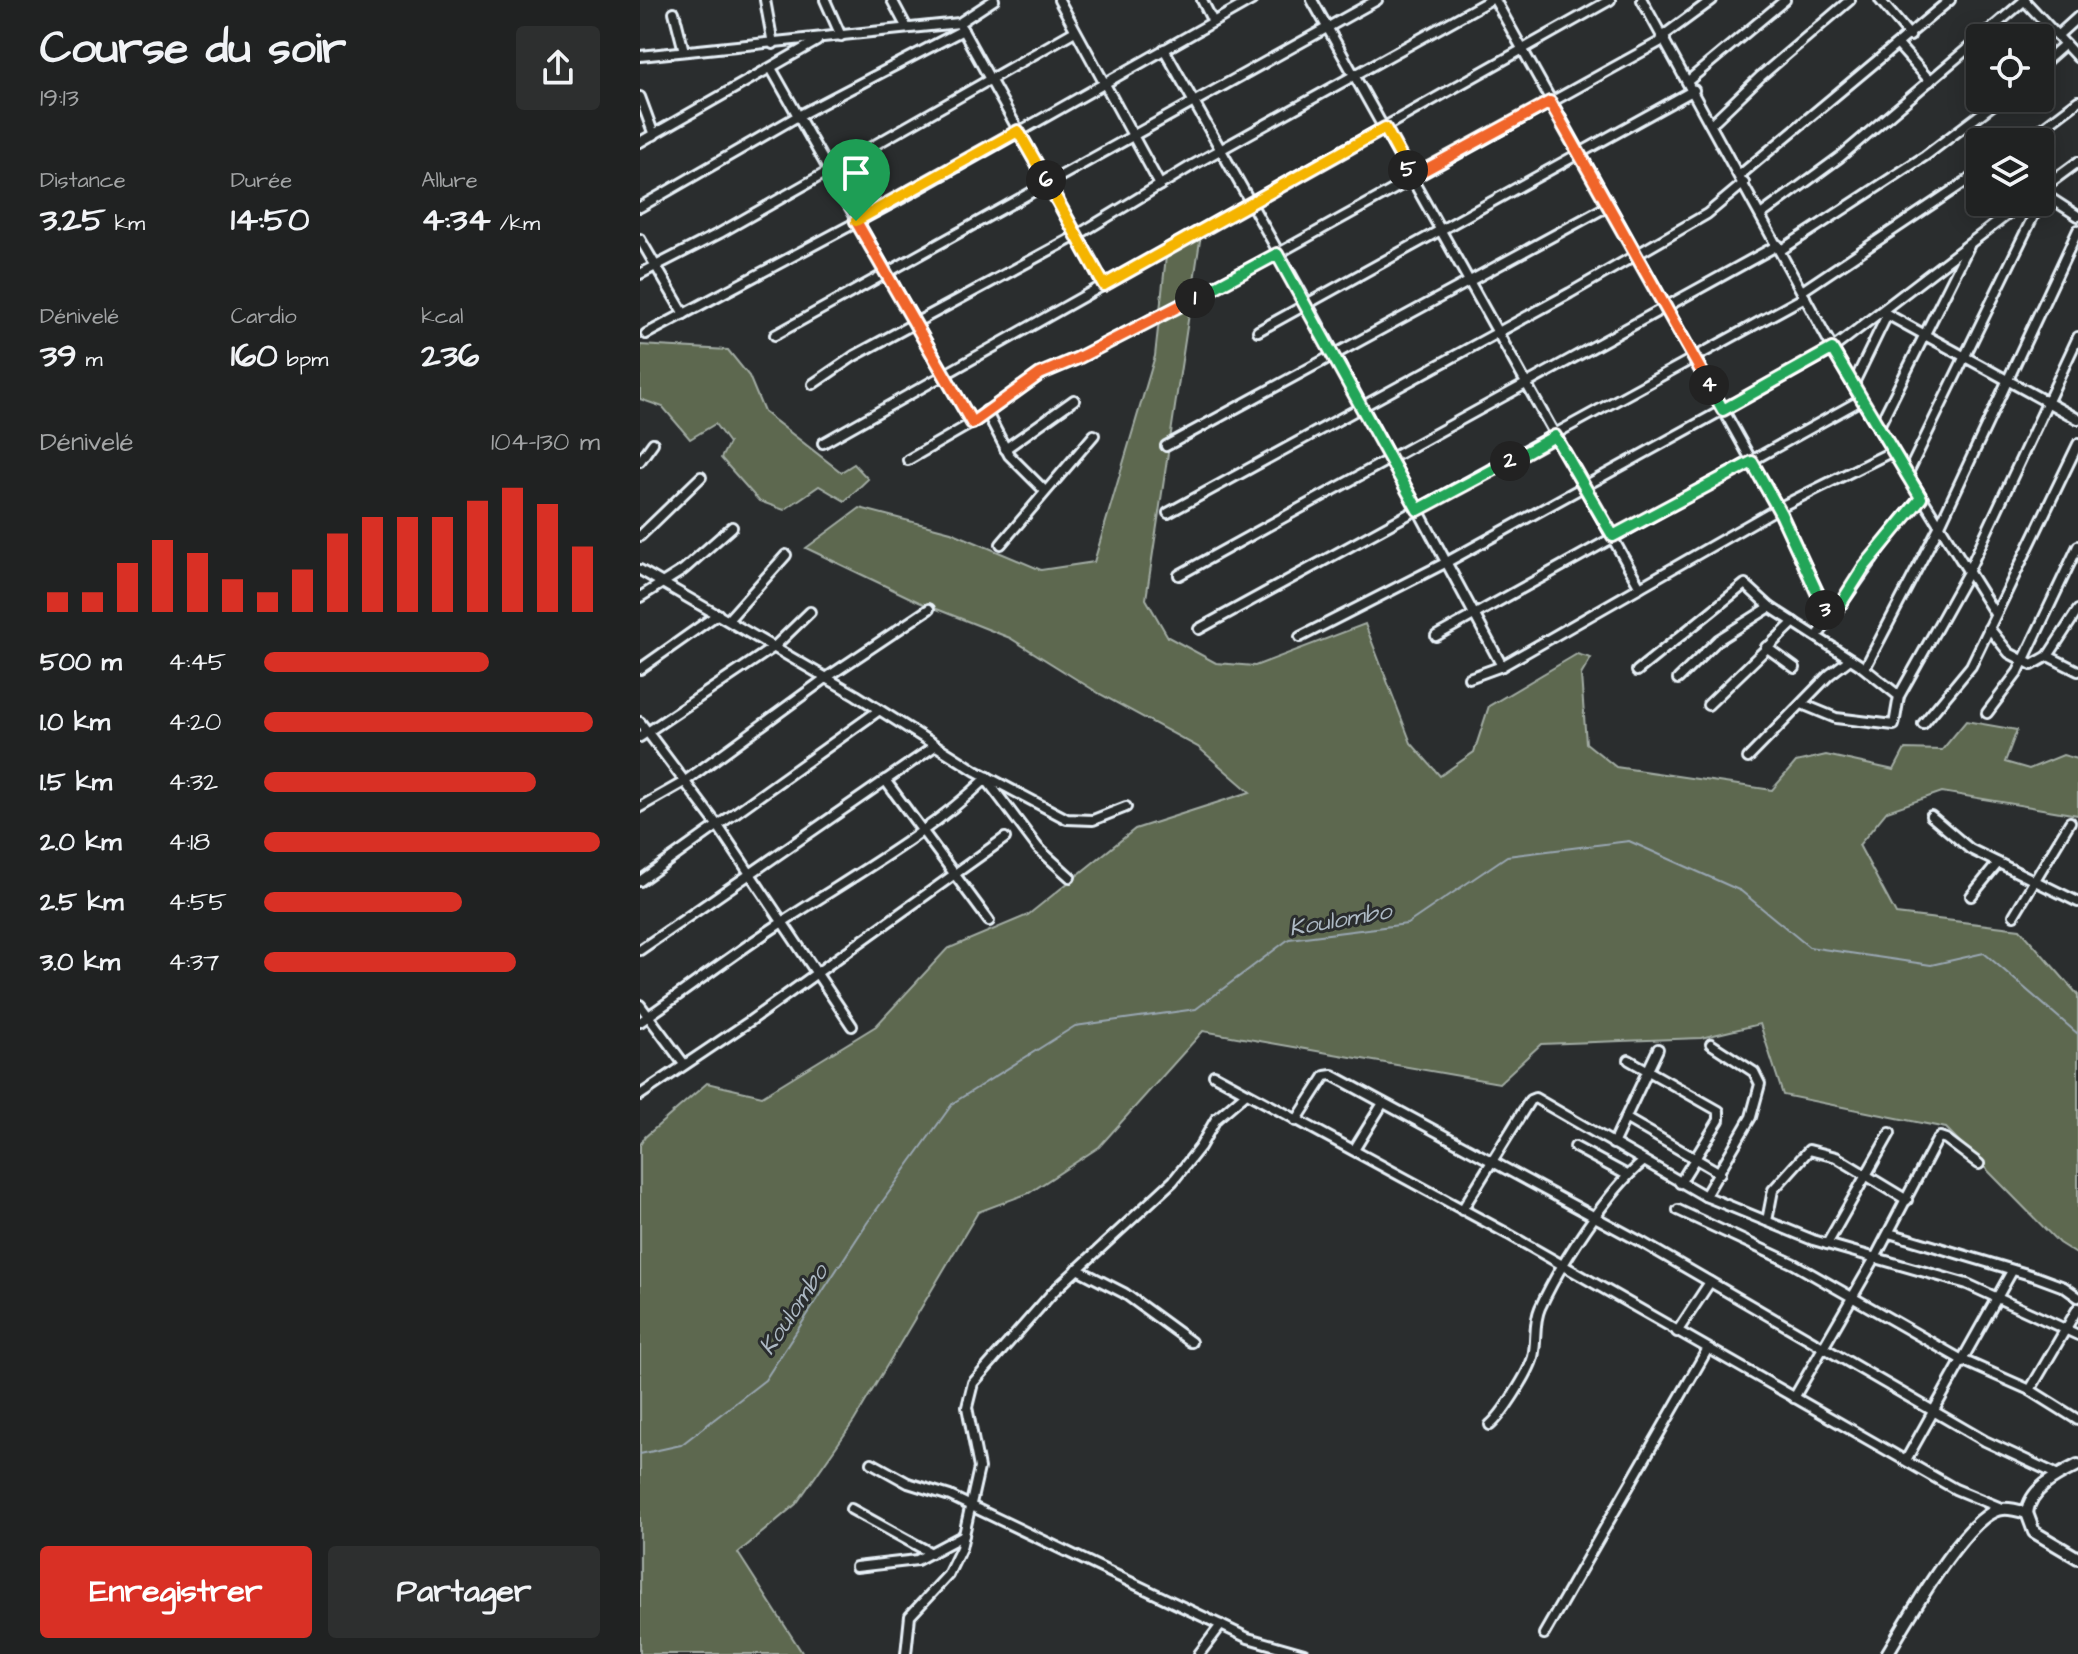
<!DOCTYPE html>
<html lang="fr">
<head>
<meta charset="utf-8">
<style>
	:root { --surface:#202222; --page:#2d2f2f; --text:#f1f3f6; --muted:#a2a4a5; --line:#3d3f40; --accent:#d93025 }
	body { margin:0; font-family:"Architects Daughter",sans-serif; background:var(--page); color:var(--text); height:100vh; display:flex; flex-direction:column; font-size:30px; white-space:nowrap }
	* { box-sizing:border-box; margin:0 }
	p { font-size:26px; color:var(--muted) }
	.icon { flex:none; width:44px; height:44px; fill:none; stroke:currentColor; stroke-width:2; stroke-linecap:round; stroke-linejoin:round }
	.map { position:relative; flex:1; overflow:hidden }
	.panel { display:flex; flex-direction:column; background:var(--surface); width:640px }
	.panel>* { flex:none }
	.fabs { position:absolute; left:1326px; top:24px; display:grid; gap:16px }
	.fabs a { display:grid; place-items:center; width:88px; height:88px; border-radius:8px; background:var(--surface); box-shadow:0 4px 20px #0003,0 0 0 2px var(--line); font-size:40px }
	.pin { position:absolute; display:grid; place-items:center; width:68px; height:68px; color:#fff; margin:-82px -34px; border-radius:50% 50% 50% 0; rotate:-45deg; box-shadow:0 0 8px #0007 }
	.pin .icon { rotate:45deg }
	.km { position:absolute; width:40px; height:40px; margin:-20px; border-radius:50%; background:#222; color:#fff; font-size:22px; line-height:40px; text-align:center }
	.round { display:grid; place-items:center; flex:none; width:84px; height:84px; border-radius:8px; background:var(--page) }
	.headline { display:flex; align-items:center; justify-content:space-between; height:136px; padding:0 40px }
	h1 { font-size:44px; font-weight:800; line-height:60px }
	.metrics { display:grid; grid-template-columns:repeat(3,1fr); gap:12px; height:136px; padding:8px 40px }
	.metrics div { display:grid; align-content:center }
	.metrics b { font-size:34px; font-weight:800 }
	.metrics small { font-size:22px; font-weight:400 }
	.metrics p { font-size:22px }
	.chart { height:224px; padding:16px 40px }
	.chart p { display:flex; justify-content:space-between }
	.chart svg { width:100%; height:144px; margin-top:8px; stroke:var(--accent); stroke-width:6 }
	.cta { display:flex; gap:16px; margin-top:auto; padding:16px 40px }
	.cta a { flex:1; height:92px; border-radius:8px; background:var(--accent); color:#fff; font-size:32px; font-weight:800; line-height:92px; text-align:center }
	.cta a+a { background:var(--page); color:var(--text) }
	ul { padding:0 40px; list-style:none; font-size:26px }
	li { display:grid; grid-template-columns:128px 96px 1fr; align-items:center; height:60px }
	li i { height:20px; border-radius:10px; background:var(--accent) }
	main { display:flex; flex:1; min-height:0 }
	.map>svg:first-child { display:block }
	.green { fill:#5d674f; stroke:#a2aca4; stroke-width:2 }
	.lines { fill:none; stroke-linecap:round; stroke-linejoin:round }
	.stream { stroke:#99a7b2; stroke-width:2 }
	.minor-casing { stroke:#e8f1f8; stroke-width:14 }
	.tertiary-casing { stroke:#e8f1f8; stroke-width:16 }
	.minor { stroke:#2a2d2e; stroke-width:8 }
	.tertiary { stroke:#2a2d2e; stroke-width:10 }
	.split-1-casing { stroke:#fff; stroke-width:16 }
	.split-2-casing { stroke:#fff; stroke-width:16 }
	.split-3-casing { stroke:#fff; stroke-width:16 }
	.split-4-casing { stroke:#fff; stroke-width:16 }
	.split-5-casing { stroke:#fff; stroke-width:16 }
	.split-6-casing { stroke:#fff; stroke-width:16 }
	.split-7-casing { stroke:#fff; stroke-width:16 }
	.split-1 { stroke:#f0652b; stroke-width:10 }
	.split-2 { stroke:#22a559; stroke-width:10 }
	.split-3 { stroke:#22a559; stroke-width:10 }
	.split-4 { stroke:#22a559; stroke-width:10 }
	.split-5 { stroke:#f0652b; stroke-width:10 }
	.split-6 { stroke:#f5b400; stroke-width:10 }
	.split-7 { stroke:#f5b400; stroke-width:10 }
	.labels { text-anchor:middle; stroke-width:6; stroke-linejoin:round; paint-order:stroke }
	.water-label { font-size:24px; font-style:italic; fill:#adb9c4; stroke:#2a2d2e }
</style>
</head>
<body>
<main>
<section class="panel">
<div class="headline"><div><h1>Course du soir</h1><p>19:13</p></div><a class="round"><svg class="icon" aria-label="share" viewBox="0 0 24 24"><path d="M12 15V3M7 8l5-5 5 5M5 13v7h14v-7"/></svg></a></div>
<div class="metrics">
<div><p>Distance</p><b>3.25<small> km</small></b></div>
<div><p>Durée</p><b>14:50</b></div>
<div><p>Allure</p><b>4:34<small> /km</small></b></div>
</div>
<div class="metrics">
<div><p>Dénivelé</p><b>39<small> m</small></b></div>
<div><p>Cardio</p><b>160<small> bpm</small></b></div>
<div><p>kcal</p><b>236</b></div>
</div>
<div class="chart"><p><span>Dénivelé</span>104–130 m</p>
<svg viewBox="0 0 160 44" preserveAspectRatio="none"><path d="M5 44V38M15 44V38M25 44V29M35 44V22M45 44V26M55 44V34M65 44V38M75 44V31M85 44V20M95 44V15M105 44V15M115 44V15M125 44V10M135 44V6M145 44V11M155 44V24"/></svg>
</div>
<ul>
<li><b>500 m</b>4:45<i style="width:67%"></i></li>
<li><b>1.0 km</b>4:20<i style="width:98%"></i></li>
<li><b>1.5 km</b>4:32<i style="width:81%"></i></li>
<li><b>2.0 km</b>4:18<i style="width:100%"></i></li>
<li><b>2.5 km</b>4:55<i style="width:59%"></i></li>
<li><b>3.0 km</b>4:37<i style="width:75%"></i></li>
</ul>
<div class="cta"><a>Enregistrer</a><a>Partager</a></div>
</section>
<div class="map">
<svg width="1438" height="1654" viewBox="0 0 1438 1654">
	<rect width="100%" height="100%" fill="#2a2d2e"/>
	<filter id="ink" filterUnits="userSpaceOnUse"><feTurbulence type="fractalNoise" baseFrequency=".0125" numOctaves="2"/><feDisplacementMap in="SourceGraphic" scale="16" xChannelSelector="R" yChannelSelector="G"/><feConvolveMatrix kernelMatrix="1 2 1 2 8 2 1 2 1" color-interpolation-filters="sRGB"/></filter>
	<g filter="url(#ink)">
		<!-- green -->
		<g class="green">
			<path d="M561 234 506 599 528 637 576 663 615 666 725 624 771 743 800 776 834 752 849 706 937 654 951 658 941 675 946 743 976 767 1132 790 1156 762 1186 755 1254 770 1265 749 1302 750 1326 721 1377 730 1365 762 1389 769 1423 755 1438 759V815L1302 792 1247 811 1219 845 1256 914 1380 929 1438 995V1255L1419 1243 1306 1128 1143 1095 1120 1024 1061 1038 901 1044 859 1083 563 1031 459 1147 389 1193 338 1212 214 1421 156 1504 98 1553 163 1654H0V1145L5 1137 67 1083 122 1096 236 1026 307 949 388 915 495 829 610 792 558 747 460 694 370 638 279 602 166 548 220 508 311 532 401 570 454 562 515 356 527 247Z"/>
			<path d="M0 345 88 350 109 376 124 412 201 472 214 464 228 479 205 501 179 486 144 510 119 501 81 458 89 443 75 424 50 439 23 407 0 399Z"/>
		</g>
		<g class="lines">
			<!-- stream -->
			<path class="stream" d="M0 1454 41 1445 125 1380 227 1223 313 1103 435 1026 556 1009 649 939 767 924 867 856 989 841 1101 891 1169 947 1291 965 1344 953 1438 1034"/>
			<defs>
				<g id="minor">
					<path d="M125 0 133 44"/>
					<path d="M185 0 201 36"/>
					<path d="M252 0 267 28"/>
					<path d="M419 0 520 185"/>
					<path d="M562 0 573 22"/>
					<path d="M672 0 1000 587"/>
					<path d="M855 0 1138 508 1191 619"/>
					<path d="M1002 0 1221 400 1355 614"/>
					<path d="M1240 0 1270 36"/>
					<path d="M1384 0 1438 58"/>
					<path d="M34 12 44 51"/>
					<path d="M321 27 464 285"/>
					<path d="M1023 36 1072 0"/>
					<path d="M1417 36 1438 17"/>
					<path d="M1259 46 1290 81"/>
					<path d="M524 49 667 303 862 666"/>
					<path d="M0 56 319 23 354 0"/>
					<path d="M1400 66 1425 44"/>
					<path d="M131 68 332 423"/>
					<path d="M1048 81 1145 0"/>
					<path d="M0 97 14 135"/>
					<path d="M1072 123 1121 76 1210 0"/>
					<path d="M0 142 177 41"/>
					<path d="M1384 142 1438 101"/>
					<path d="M1100 175 1310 0"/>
					<path d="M1400 190 1438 162"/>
					<path d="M1401 192 1438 216"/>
					<path d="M0 207 158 116 323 30"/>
					<path d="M1122 214 1200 157 1385 0"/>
					<path d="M0 239 44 314"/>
					<path d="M1141 250 1285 156 1362 98"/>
					<path d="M0 274 80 233 435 31"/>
					<path d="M1162 291 1340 172"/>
					<path d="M1243 312 1438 419"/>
					<path d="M618 331 1054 90"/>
					<path d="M6 334 264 197 612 0"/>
					<path d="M135 335 737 0"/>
					<path d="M173 384 214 356 436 236 553 165 850 0"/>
					<path d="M1213 385 1247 315"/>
					<path d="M346 411 369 455 405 491"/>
					<path d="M1238 428 1329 246"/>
					<path d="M183 443 970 0"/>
					<path d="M526 446 968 206"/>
					<path d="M365 449 434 400"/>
					<path d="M268 460 332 423 400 374 438 358 637 254 1025 39"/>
					<path d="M0 461 13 443"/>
					<path d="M1267 475 1404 194"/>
					<path d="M528 513 930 293 1067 214 1104 183"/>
					<path d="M0 536 61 477"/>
					<path d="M361 544 454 435"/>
					<path d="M0 570 216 695 336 771 427 819 453 820 486 807"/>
					<path d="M539 575 1138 245"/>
					<path d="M0 597 43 570 92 527"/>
					<path d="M88 620 146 555"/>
					<path d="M1349 628 1369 653 1392 665 1408 656 1438 610"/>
					<path d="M559 629 1165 297"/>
					<path d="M796 636 1221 400"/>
					<path d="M1177 636C1214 591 1241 541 1281 498"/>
					<path d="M660 637 807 562 1188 352 1384 202"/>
					<path d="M1126 647 1155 668"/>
					<path d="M1408 656 1438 671"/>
					<path d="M1225 668 1299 527 1438 230"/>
					<path d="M0 669 78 614"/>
					<path d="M997 671 1105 584 1130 607 1220 665 1259 696 1254 725 1196 718 1162 704"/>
					<path d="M829 678 862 666 1138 508 1253 451"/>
					<path d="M1038 679 1078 640 1130 607"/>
					<path d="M1259 696 1327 574 1438 337"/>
					<path d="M1068 705 1154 622"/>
					<path d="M1347 713 1378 672 1438 546"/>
					<path d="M0 722 78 826 212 1026"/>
					<path d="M1283 724 1331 666 1438 444"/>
					<path d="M0 737 134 647 170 612"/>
					<path d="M1108 758 1189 675 1210 659"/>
					<path d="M346 779 398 848 430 877"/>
					<path d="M245 780 349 921"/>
					<path d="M0 807 44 782 186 678 289 609"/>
					<path d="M1291 816 1330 849 1438 902"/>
					<path d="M0 881 238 711"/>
					<path d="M1331 896 1358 863"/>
					<path d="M1374 915 1430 822"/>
					<path d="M0 950 295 746"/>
					<path d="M0 1005 44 1064"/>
					<path d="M0 1022C48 989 93 954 141 923 211 877 288 835 348 777"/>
					<path d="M989 1060 1079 1111V1120L1040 1183"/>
					<path d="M574 1075 868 1234 1315 1489 1361 1508"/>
					<path d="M0 1095 110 1021 365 838"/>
					<path d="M985 1118 1080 1173"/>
					<path d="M656 1121 685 1076 692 1075 1003 1243 1345 1441 1418 1475"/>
					<path d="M973 1144 1018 1049"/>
					<path d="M935 1147 987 1175"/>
					<path d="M714 1150 743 1103"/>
					<path d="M1065 1196 1111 1117 1120 1084 1114 1072 1071 1044"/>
					<path d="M822 1210 890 1100 895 1098 1065 1196 1173 1240 1327 1284 1438 1335"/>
					<path d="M1038 1210 1154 1264 1322 1360 1390 1390 1438 1420"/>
					<path d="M1127 1221 1133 1190 1169 1150 1196 1157 1267 1200"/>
					<path d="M1249 1233 1397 1277 1424 1287 1438 1297"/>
					<path d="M1187 1244 1250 1133"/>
					<path d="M437 1269 484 1293 551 1342"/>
					<path d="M1037 1332 1070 1282"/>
					<path d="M1390 1390 1438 1308"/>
					<path d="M1154 1398 1235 1258 1297 1140 1300 1137 1306 1139 1339 1164"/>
					<path d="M850 1425C862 1415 889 1373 893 1357 897 1341 893 1324 900 1308 919 1266 968 1190 1003 1162"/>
					<path d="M1266 1460 1372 1271"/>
					<path d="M232 1463 268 1483 310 1496 608 1638 664 1654"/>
					<path d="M211 1509 291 1553"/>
					<path d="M216 1567 277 1560 324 1535"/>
					<path d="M904 1634 1067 1350"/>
					<path d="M266 1654 270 1616 308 1575 321 1548 339 1468 327 1407 333 1383 414 1291 533 1181 560 1147 576 1119 604 1095"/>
					<path d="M559 1654 581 1625"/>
				</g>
				<g id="tertiary">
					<path d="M1387 1513C1390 1488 1418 1475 1438 1465"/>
					<path d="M1387 1513 1394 1532 1438 1558"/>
					<path d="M1247 1654C1266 1623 1327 1512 1362 1509 1369 1508 1380 1511 1387 1513"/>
				</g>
			</defs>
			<!-- minor casing -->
			<use href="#minor" class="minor-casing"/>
			<!-- tertiary casing -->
			<use href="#tertiary" class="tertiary-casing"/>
			<!-- minor -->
			<use href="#minor" class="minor"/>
			<!-- tertiary -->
			<use href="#tertiary" class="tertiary"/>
		</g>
	</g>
	<g class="lines" filter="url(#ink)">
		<defs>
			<path id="split-1" d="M216 221 332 423 400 374 438 358 555 298"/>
			<path id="split-2" d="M555 298 637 254 778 510 870 461"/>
			<path id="split-3" d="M870 461 915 436 973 536 1112 462 1141 514 1185 610"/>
			<path id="split-4" d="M1069 385 1083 410 1192 349 1281 498 1224 567 1191 619 1185 610"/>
			<path id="split-5" d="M768 170 772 177 910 102 1069 385"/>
			<path id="split-6" d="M406 180 464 285 745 128 768 170"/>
			<path id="split-7" d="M216 221 378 131 406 180"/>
		</defs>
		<!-- split-1 casing -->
		<use href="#split-1" class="split-1-casing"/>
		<!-- split-2 casing -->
		<use href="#split-2" class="split-2-casing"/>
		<!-- split-3 casing -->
		<use href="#split-3" class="split-3-casing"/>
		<!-- split-4 casing -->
		<use href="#split-4" class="split-4-casing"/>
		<!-- split-5 casing -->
		<use href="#split-5" class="split-5-casing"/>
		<!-- split-6 casing -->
		<use href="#split-6" class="split-6-casing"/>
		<!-- split-7 casing -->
		<use href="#split-7" class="split-7-casing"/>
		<!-- split-1 -->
		<use href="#split-1" class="split-1"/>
		<!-- split-2 -->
		<use href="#split-2" class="split-2"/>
		<!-- split-3 -->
		<use href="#split-3" class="split-3"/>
		<!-- split-4 -->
		<use href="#split-4" class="split-4"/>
		<!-- split-5 -->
		<use href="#split-5" class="split-5"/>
		<!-- split-6 -->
		<use href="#split-6" class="split-6"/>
		<!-- split-7 -->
		<use href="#split-7" class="split-7"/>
	</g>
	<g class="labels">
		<!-- water labels -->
		<g class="water-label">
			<text transform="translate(700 919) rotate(-10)" y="8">Koulombo</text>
			<text transform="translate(153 1309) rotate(-56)" y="8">Koulombo</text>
		</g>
	</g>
</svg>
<div class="fabs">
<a><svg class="icon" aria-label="locate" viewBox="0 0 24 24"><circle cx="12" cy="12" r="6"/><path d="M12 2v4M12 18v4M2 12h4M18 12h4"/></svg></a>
<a><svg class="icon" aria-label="layers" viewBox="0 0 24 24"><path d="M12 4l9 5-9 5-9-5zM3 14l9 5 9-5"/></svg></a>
</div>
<div class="pin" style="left:216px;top:221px;background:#1e9e55"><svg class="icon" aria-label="arrive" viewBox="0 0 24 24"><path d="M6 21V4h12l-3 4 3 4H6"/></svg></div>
<b class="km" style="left:555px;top:298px">1</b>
<b class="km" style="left:870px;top:461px">2</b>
<b class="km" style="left:1185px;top:610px">3</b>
<b class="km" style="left:1069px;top:385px">4</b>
<b class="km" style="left:768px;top:170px">5</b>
<b class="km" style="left:406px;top:180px">6</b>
</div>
</main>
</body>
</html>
